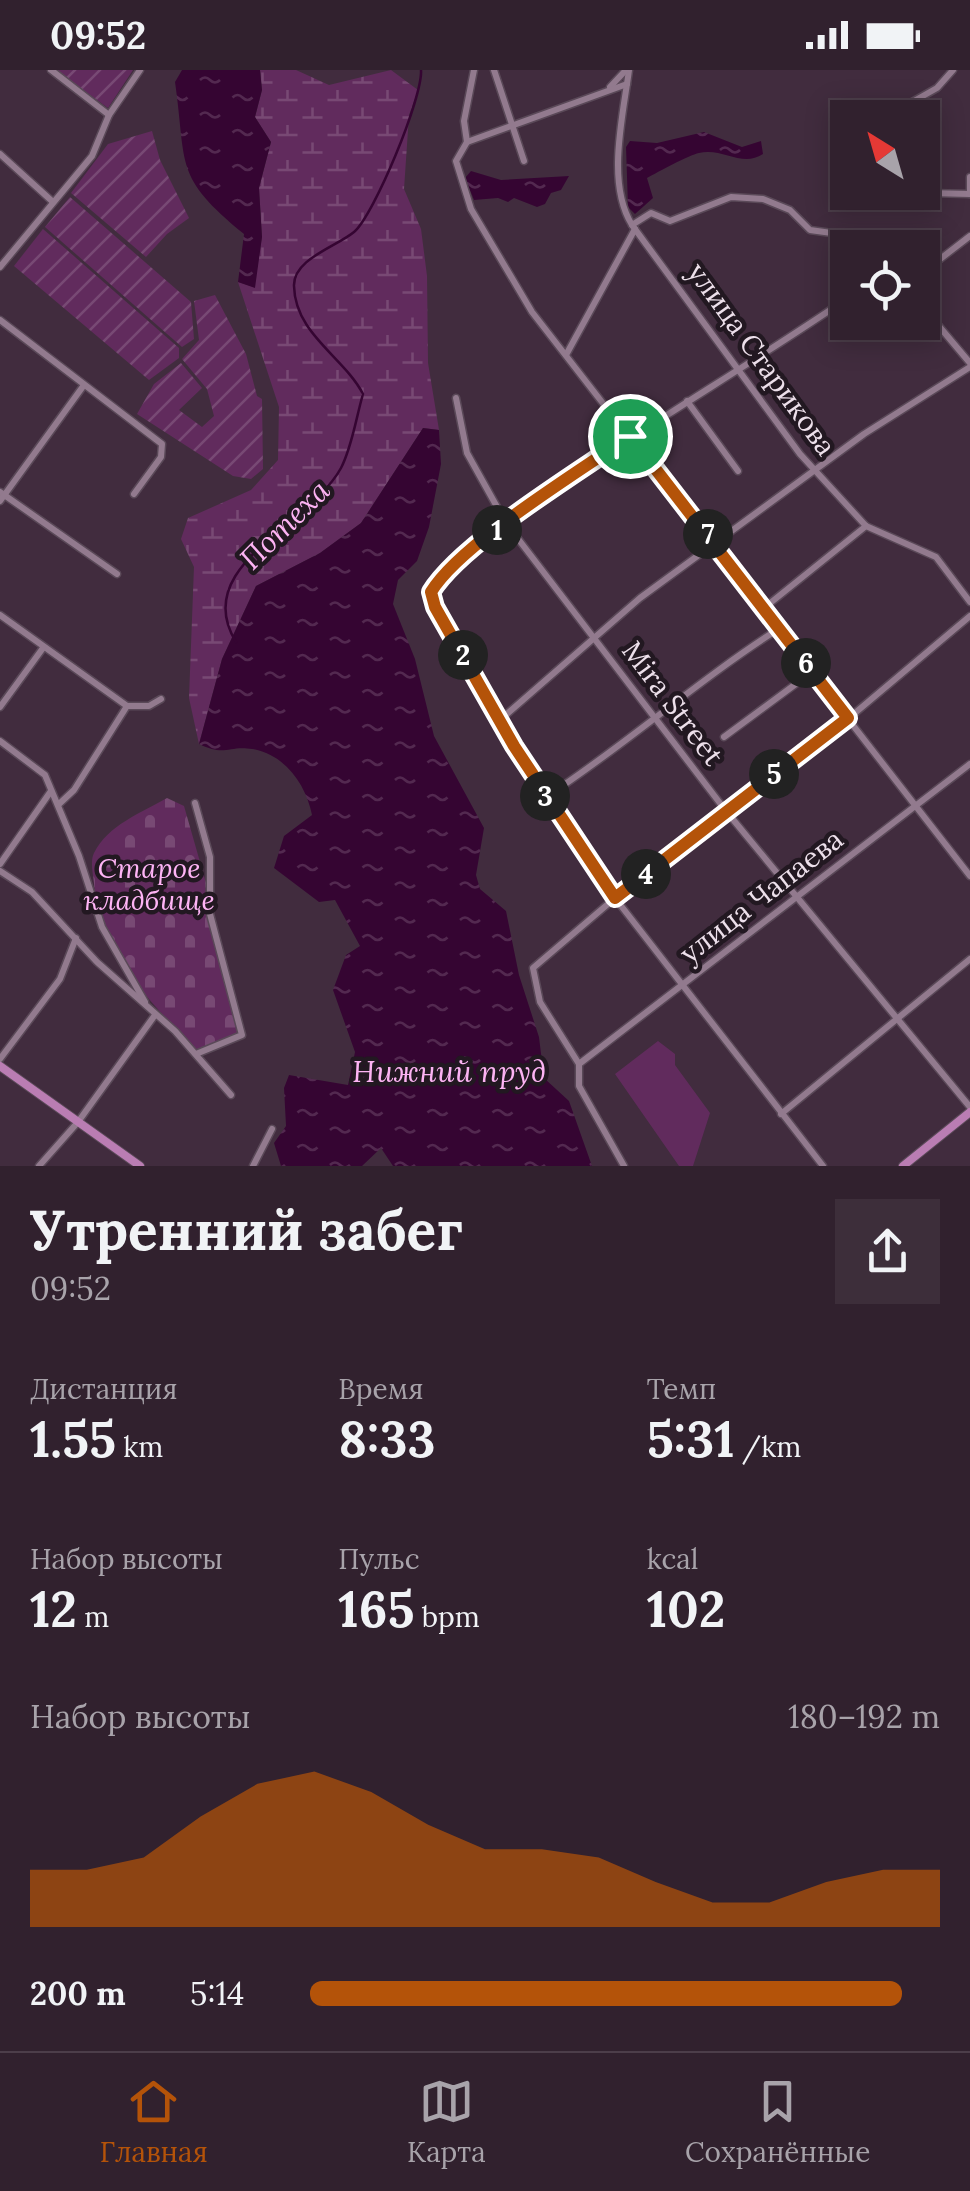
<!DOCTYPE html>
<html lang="ru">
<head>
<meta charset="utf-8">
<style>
	:root { --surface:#31212e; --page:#3d2e3a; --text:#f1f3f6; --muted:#a8a3aa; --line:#4c3e4a; --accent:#b45309 }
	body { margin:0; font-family:Lora,serif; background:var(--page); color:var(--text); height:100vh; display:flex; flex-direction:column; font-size:38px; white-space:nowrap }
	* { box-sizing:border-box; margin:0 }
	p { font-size:32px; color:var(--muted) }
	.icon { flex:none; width:55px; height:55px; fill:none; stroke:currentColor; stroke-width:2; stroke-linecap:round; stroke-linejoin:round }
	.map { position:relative; height:1096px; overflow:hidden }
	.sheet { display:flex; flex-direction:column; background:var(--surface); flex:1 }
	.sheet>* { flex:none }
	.needle { width:65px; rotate:323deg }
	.controls { position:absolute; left:830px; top:30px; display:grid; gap:20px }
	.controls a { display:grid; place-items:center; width:110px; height:110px; border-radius:0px; background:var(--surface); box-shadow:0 5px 25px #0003,0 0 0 2px var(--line); font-size:50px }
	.pin { position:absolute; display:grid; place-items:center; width:85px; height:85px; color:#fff; margin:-42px; border:5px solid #fff; border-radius:50%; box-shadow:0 2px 10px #0007 }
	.km { position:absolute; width:50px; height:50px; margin:-25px; border-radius:50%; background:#222; color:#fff; font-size:28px; line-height:50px; text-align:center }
	.round { display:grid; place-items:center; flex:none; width:105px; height:105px; border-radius:0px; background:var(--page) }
	.summary { display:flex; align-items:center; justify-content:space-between; height:170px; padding:0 30px }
	h1 { font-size:55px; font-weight:800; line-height:75px }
	.figures { display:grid; grid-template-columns:repeat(3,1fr); gap:15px; height:170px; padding:10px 30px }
	.figures div { display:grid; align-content:center }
	.figures b { font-size:50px; font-weight:800 }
	.figures small { font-size:28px; font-weight:400 }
	.figures p { font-size:28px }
	.chart { height:280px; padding:20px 30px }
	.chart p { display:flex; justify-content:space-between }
	.chart svg { width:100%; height:180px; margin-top:10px; fill:var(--accent); opacity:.7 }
	ul { padding:0 30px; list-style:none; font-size:32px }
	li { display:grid; grid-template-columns:160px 120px 1fr; align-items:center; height:75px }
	li i { height:25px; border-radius:12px; background:var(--accent) }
	.status { display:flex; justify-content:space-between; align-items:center; height:70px; padding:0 50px; background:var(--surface); direction:ltr }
	.status svg { height:28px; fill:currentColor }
	.dock { display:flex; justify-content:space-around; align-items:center; height:140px; border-top:2px solid var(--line); background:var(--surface); font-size:28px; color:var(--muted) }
	.dock a { display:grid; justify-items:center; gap:5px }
	.dock .on { color:var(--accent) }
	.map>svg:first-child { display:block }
	.wetland { fill:url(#wetland-marsh) }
	.cemetery { fill:url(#cemetery-stones) }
	.garden { fill:url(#garden-furrows) }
	.pitch { fill:#612b5d }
	.water { fill:url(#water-ripples) }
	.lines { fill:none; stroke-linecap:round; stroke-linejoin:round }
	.stream { stroke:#350532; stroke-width:2.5 }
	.minor-casing { stroke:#5a4958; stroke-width:9 }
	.major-casing { stroke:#5a4958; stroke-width:10 }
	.minor { stroke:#927a8e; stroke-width:6 }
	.major { stroke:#ba7db3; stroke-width:8 }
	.route-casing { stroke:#fff; stroke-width:20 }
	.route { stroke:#b45309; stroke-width:12 }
	.labels { text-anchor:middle; stroke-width:9; stroke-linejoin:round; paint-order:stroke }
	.street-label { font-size:28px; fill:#ede0eb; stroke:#221821 }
	.park-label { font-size:28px; font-style:italic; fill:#feb4f5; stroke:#221821 }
	.water-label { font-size:30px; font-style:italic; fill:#fcb3f3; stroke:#221821 }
</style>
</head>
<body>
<div class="status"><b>09:52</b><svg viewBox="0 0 49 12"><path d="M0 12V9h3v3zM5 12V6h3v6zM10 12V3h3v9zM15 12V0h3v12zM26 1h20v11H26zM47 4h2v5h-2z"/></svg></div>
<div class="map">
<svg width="970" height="1096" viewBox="0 0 970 1096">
	<defs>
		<pattern id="wetland-marsh" width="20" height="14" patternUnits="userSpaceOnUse" patternTransform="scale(2.5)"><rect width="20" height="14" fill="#612b5d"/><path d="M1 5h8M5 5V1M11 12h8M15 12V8" fill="none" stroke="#784974"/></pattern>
		<pattern id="cemetery-stones" width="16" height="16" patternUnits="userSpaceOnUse" patternTransform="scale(2.5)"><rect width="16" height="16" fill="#612b5d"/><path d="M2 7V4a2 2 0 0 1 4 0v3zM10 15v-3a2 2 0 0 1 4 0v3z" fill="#784974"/></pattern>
		<pattern id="garden-furrows" width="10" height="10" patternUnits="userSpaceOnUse" patternTransform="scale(2.5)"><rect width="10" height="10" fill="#612b5d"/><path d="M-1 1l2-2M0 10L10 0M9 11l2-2" fill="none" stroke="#784974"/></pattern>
		<pattern id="water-ripples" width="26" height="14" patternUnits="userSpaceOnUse" patternTransform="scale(2.5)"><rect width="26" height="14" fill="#350532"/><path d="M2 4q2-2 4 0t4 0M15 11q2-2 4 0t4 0" fill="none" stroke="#532950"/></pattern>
	</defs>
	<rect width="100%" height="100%" fill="#412c3e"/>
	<!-- wetland -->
	<path class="wetland" d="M260 0H296L329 15 391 0 418 20 409 45 404 119 421 159 427 206 428 293 439 360 423 358 361 453 320 483 256 516 222 589 199 674 189 628 194 497 181 469 188 448 251 420 278 390 279 337 238 212 254 217 262 167 259 118 271 72 255 47 262 20Z"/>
	<!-- cemetery -->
	<path class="cemetery" d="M167 728 184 736 206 813 204 837 239 960 235 969 198 981C152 934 98 882 94 813 93 804 90 791 94 783 108 755 141 743 167 728Z"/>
	<!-- garden -->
	<g class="garden">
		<path d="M56 0H133L108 38Z"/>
		<path d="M152 61 160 90 189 148 167 164 146 187 71 123 108 74Z"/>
		<path d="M70 127 191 232 194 269 182 277 45 157Z"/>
		<path d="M43 159 179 278V288L149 310 14 196Z"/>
		<path d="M215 225 246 284 257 326 262 329 263 399 251 409 233 406 137 344 154 314 181 293 202 318 179 340 202 357 214 346 207 319 182 289 199 270 194 231Z"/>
	</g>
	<!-- pitch -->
	<path class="pitch" d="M658 971 675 984V995L710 1043 693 1096H679L615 1004Z"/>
	<!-- water -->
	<g class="water">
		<path d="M182 0H260L262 20 255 47 271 72 259 118 262 167 255 218 238 212 244 164C173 106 187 96 175 12Z"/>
		<path d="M704 62 742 77 761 71 763 84C742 98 722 77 699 83 689 85 658 102 647 108L653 128 635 144 628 137 626 77 630 71 657 73Z"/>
		<path d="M471 101 501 110 569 106 561 120 551 123 545 134 537 137 514 128 508 132 498 128 474 130 465 108Z"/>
		<path d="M423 358 439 360 441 394 429 457 417 491 398 510 393 534 415 589 434 666 484 758 476 805 480 819 506 841 519 905 539 967 544 1008 569 1031 592 1096H393L381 1078 362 1096H281L274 1073 286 1056 284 1018 289 1005 348 1015 355 982 333 920 346 885 360 876 335 830 319 832 274 798 284 766 312 745C306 714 284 684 252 679 229 675 225 687 199 674L222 589 256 516 320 483 361 453Z"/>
	</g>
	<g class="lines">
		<!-- stream -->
		<path class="stream" d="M236 572C189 496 311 454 341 398 352 377 356 348 363 324 344 287 295 264 294 216 293 189 336 177 354 162 374 145 423 27 421 0"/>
		<defs>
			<g id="minor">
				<path d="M51 0 109 45"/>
				<path d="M494 0 524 91"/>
				<path d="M629 0C623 46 606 113 632 155L800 384 866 456 936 487 970 532"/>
				<path d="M610 17 626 0"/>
				<path d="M884 48 937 18 953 0"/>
				<path d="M467 72 456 91 471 139 532 242 970 806"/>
				<path d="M467 72 627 14"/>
				<path d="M467 72 464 51 474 0"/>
				<path d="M0 84 53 132"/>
				<path d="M888 122 970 124"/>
				<path d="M970 124V107"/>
				<path d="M632 155 651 143 670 151 731 127 763 129 790 140 810 160 846 165 860 178"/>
				<path d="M0 197 92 86 109 45 140 0"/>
				<path d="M922 203 970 166"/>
				<path d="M922 236 970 293"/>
				<path d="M0 250 162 374 161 387 134 424"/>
				<path d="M566 285 635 159"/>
				<path d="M456 328 467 383 506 453 726 741 970 1037"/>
				<path d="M687 331 738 401"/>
				<path d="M0 422 117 504"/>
				<path d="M0 431 84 315"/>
				<path d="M764 538 866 456"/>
				<path d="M0 545 127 636"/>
				<path d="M0 637 43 578"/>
				<path d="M500 650 640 528 864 364 970 297"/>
				<path d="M724 667 812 602"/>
				<path d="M0 671 45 705 79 786 102 857 145 932"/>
				<path d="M546 727C627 674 698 610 780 558"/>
				<path d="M195 733 210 787V844L242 965 196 984"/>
				<path d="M58 735 74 720 127 636H149L161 629"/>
				<path d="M0 794 51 721"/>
				<path d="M0 801 32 822 97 892 175 961 231 1025"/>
				<path d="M0 989 60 909 76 868"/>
				<path d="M579 994 970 694"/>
				<path d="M781 1044 970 889"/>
				<path d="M39 1096 78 1052 155 945"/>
				<path d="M253 1096 272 1059"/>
				<path d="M624 1096 579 1016V994L540 932 533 898 615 828 849 648 970 546"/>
				<path d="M823 1096 615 828 513 675 435 537 431 522C454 483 505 454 541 429 641 358 747 297 848 228"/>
			</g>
			<g id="major">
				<path d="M0 996 140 1096"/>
				<path d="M903 1096 970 1042"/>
			</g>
		</defs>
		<!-- minor casing -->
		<use href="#minor" class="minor-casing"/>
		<!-- major casing -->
		<use href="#major" class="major-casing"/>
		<!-- minor -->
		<use href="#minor" class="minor"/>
		<!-- major -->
		<use href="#major" class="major"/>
	</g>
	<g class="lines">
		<defs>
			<path id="route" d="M630 366 848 648 615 828 514 676 435 537 431 522C461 473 579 402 630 366Z"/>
		</defs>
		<!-- route casing -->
		<use href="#route" class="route-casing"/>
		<!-- route -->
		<use href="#route" class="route"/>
	</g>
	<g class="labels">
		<!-- street labels -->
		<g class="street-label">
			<text transform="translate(762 289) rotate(54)" y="10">улица Старикова</text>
			<text transform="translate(673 633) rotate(53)" y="10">Mira Street</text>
			<text transform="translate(761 826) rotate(-38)" y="10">улица Чапаева</text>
		</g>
		<!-- park labels -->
		<g class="park-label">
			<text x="149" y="808">Старое<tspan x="149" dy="32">кладбище</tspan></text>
		</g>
		<!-- water labels -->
		<g class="water-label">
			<text transform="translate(285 455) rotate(-45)" y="10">Потеха</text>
			<text x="449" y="1012">Нижний пруд</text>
		</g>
	</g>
</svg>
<div class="controls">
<a><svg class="needle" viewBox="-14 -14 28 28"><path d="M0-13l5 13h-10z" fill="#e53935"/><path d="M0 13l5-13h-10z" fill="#a8a3aa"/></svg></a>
<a><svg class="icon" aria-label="locate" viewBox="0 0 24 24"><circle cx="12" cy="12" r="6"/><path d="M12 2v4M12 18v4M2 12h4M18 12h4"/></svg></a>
</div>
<div class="pin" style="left:630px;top:366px;background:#1e9e55"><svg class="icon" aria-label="arrive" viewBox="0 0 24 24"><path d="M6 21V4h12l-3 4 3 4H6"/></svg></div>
<b class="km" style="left:497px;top:460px">1</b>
<b class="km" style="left:463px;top:585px">2</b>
<b class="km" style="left:545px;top:726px">3</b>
<b class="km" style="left:646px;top:804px">4</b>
<b class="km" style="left:774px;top:704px">5</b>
<b class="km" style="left:806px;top:593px">6</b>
<b class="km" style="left:708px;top:464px">7</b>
</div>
<section class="sheet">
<div class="summary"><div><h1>Утренний забег</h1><p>09:52</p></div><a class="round"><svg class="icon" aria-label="share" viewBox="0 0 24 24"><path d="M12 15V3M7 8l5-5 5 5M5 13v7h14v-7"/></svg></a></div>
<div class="figures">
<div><p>Дистанция</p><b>1.55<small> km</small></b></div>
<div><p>Время</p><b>8:33</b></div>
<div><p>Темп</p><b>5:31<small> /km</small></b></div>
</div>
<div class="figures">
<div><p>Набор высоты</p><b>12<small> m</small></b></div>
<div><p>Пульс</p><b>165<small> bpm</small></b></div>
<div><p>kcal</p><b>102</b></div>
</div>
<div class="chart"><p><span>Набор высоты</span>180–192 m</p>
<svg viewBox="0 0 160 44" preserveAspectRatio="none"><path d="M0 44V30L10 30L20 27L30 17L40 9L50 6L60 11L70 19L80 25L90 25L100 27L110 33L120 38L130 38L140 33L150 30L160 30V44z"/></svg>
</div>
<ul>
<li><b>200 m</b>5:14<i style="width:94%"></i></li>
</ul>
</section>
<nav class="dock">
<a class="on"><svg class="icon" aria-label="home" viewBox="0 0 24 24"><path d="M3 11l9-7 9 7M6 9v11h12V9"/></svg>Главная</a>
<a><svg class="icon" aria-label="map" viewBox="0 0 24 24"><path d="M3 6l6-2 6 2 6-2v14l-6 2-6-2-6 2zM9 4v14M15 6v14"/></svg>Карта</a>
<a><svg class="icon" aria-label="saved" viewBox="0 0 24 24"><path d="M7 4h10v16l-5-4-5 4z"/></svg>Сохранённые</a>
</nav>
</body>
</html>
